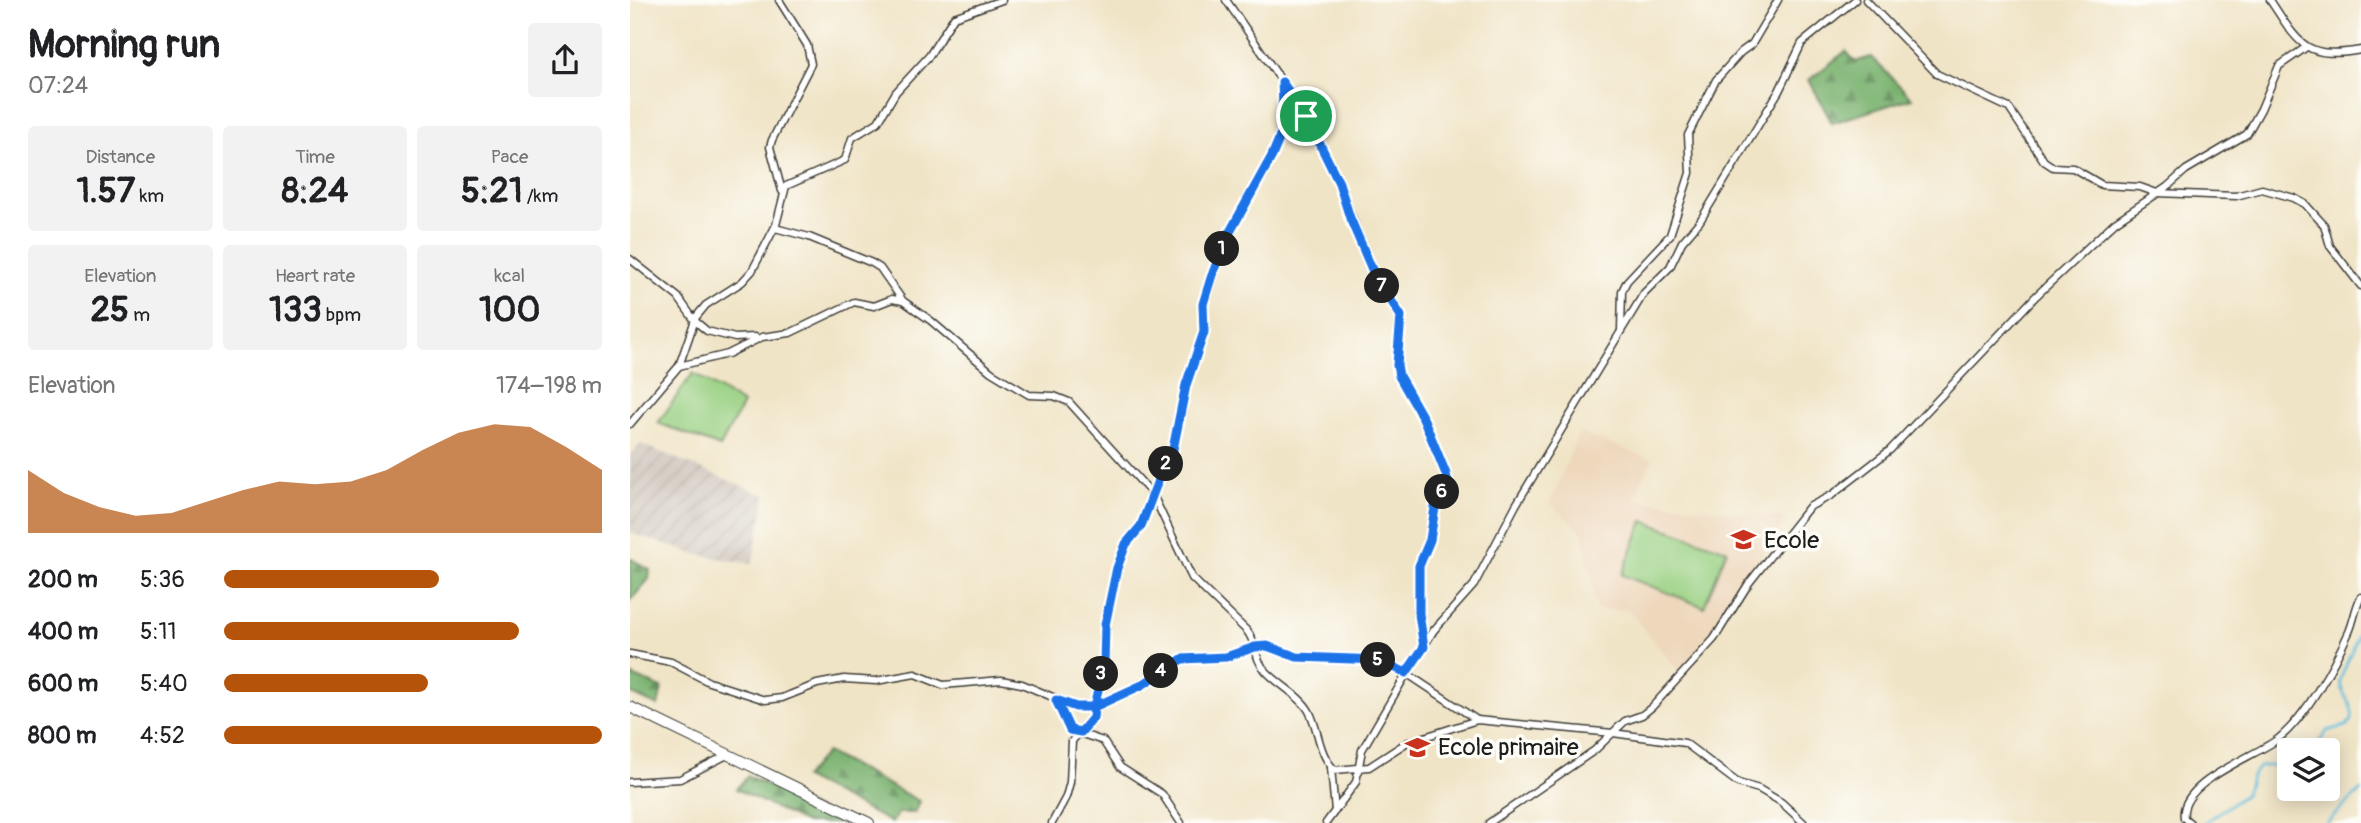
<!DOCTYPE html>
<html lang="en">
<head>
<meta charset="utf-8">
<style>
	:root { --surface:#fff; --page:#f2f2f2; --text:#202124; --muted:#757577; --accent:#b45309 }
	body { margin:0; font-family:Pangolin,sans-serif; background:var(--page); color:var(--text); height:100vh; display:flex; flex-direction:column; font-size:26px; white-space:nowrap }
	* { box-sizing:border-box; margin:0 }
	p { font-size:23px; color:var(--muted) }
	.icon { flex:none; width:38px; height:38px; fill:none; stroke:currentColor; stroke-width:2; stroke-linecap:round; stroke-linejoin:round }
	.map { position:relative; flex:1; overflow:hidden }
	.side { display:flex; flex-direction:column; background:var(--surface); width:630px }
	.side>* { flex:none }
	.fabs { position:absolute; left:1647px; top:738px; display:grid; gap:14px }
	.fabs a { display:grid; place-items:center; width:63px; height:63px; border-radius:7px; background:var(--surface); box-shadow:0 4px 18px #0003; font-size:35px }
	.pin { position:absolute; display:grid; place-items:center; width:60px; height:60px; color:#fff; margin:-30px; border:4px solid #fff; border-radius:50%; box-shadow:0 2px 7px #0007 }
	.km { position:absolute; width:35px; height:35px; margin:-18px; border-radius:50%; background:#222; color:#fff; font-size:19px; line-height:35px; text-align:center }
	.round { display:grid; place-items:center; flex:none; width:74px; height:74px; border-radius:7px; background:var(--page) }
	.head { display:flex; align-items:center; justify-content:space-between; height:119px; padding:0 28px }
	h1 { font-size:38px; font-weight:700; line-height:52px }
	.figures { display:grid; grid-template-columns:repeat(3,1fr); gap:10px; height:119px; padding:7px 28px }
	.figures div { display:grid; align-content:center; border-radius:7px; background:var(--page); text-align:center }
	.figures b { font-size:35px; font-weight:700 }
	.figures small { font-size:19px; font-weight:400 }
	.figures p { font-size:19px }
	.chart { height:196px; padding:14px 28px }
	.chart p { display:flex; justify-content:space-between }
	.chart svg { width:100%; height:126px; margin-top:7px; fill:var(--accent); opacity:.7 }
	ul { padding:0 28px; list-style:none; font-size:23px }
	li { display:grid; grid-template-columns:112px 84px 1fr; align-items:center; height:52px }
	li i { height:18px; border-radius:9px; background:var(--accent) }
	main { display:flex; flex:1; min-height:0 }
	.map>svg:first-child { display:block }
	.built { fill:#eed7bb }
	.industrial { fill:url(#industrial-furrows) }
	.green { fill:#99d082; stroke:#5a764f; stroke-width:2 }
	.forest { fill:url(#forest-firs); stroke:#4b6746; stroke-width:2 }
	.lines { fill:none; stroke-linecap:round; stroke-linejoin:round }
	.stream { stroke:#5fbddd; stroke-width:2.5 }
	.minor-casing { stroke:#3c3a36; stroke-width:9 }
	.primary-casing { stroke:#3c3a36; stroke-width:12 }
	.minor { stroke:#fff; stroke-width:6 }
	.primary { stroke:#fff; stroke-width:10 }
	.route-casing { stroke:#fff; stroke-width:14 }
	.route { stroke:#1a73e8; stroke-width:9 }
	.labels { text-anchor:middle; stroke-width:7; stroke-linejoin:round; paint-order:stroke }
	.poi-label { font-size:24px; fill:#1c1c1c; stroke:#fdfcf7; text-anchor:start }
</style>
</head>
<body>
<main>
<section class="side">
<div class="head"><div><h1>Morning run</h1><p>07:24</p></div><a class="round"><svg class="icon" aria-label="share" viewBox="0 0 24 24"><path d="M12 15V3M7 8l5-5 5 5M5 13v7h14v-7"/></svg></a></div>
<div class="figures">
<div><p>Distance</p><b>1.57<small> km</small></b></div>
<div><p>Time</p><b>8:24</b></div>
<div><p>Pace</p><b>5:21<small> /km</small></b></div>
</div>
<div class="figures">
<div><p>Elevation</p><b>25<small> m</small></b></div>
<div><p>Heart rate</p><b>133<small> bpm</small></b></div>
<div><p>kcal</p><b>100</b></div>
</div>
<div class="chart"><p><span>Elevation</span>174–198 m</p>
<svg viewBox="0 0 160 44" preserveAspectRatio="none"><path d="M0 44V22L10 30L20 35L30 38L40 37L50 33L60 29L70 26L80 27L90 26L100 22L110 15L120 9L130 6L140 7L150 14L160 22V44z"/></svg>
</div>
<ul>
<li><b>200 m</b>5:36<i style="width:57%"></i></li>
<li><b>400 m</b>5:11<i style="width:78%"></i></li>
<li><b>600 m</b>5:40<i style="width:54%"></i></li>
<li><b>800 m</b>4:52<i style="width:100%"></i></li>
</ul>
</section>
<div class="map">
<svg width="1731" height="823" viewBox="0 0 1731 823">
	<defs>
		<pattern id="industrial-furrows" width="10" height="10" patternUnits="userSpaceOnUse" patternTransform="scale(1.75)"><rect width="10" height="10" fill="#ccc2b9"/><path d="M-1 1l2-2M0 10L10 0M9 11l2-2" fill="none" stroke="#afa69e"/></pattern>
		<pattern id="forest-firs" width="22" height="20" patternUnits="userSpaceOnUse" patternTransform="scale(1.75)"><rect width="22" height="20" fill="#7ab270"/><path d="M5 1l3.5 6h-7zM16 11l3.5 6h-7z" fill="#63905b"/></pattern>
	</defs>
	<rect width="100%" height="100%" fill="#fdfcf7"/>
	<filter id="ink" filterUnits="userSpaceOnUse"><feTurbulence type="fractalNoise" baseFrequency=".0143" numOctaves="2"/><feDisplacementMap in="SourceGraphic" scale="14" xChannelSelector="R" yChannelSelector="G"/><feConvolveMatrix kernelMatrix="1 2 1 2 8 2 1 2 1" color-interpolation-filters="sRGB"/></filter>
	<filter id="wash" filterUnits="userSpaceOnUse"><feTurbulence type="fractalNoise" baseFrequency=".00686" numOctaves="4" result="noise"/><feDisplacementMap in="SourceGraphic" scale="28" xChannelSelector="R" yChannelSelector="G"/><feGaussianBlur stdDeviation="1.57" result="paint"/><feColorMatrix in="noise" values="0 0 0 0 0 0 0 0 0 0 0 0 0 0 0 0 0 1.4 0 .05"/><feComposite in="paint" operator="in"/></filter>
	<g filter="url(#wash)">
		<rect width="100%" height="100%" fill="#f0e4c6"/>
		<!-- built -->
		<path class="built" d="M949 433 1022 459 1004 499 1156 518 1109 594 1049 672 998 610H967L953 533 920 503Z"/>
		<!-- industrial -->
		<path class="industrial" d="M11 444 136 496 122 564 65 554 0 533V456Z"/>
		<!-- green -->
		<g class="green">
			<path d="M63 373 113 404 90 447 28 423Z"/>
			<path d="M1013 521 1097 550 1074 607 992 575Z"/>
		</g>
		<!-- forest -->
		<g class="forest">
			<path d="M1216 51 1225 62 1241 57 1282 98 1202 123 1179 80Z"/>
			<path d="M0 558 20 570 19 579 0 601Z"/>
			<path d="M0 675 32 688 28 706 0 693Z"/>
			<path d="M196 752 289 801 285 813H268L262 823 174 778Z"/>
			<path d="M118 776 215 823H176L106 789Z"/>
		</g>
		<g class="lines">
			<!-- stream -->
			<g class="stream">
				<path d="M1683 751 1697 731 1716 726 1722 720C1725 703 1710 696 1710 680L1731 628"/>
				<path d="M1574 823 1616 794 1621 777 1629 767 1659 763"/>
				<path d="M1696 823 1731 790"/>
			</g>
		</g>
	</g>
	<g filter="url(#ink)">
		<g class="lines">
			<defs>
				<g id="minor">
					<path d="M149 0 177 45 181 64 142 140 140 147 152 191"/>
					<path d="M596 0 681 124 709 183 744 274 769 311 771 316 767 365 769 376 794 420 818 483 806 501 800 540 789 566V614L794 647"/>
					<path d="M1236 0 1307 74 1379 108 1414 161 1423 167 1443 168 1472 185 1510 187 1527 193 1606 196 1632 189 1664 198 1675 204 1694 225 1700 246 1731 286"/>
					<path d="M1640 0C1669 44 1675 60 1731 50"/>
					<path d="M145 228 179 237 242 263 250 268 273 301 300 320 361 372 399 395 424 396 439 402 523 495 562 578 617 631C627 643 624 659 635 670 647 684 670 695 679 711 689 729 688 755 705 770L739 767 776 743 847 720 983 733 1055 743 1108 783 1129 789 1151 802 1174 823"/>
					<path d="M0 259 48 297 65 321 77 331 105 338 125 337"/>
					<path d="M991 330 992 291 997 281 1040 235 1060 173 1058 135 1086 80 1111 52 1122 44 1148 0"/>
					<path d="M49 366 98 354 132 337 160 333 224 302 244 306 262 299 273 301"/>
					<path d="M0 424 49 366 66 317 76 305 112 282 122 271 146 225 156 186 215 160 222 138 248 122 266 92 299 56 324 17 372 0"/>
					<path d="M0 654 41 662 79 682 135 700 152 698 187 684 214 679 246 681 285 674 313 685 371 680 392 684 446 707H464L512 685 552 659 596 657 625 647 637 646 667 657 750 660 764 665 847 720"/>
					<path d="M426 700 441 732"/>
					<path d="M440 730 473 741 490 767 532 794 551 823"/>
					<path d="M701 768 705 811"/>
					<path d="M0 782 50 779 99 754"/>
					<path d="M422 823 436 797 440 782 442 741 463 717 474 665 476 625 487 568 496 544 511 526 530 475 542 454 556 385 574 332 573 304 581 278 596 239 642 156 655 127 652 82"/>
					<path d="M696 823 726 782 732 750 777 673 804 630 844 585 886 505 1014 293 1040 267 1052 242 1070 221 1149 91 1172 43 1225 0"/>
					<path d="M859 823 965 750 995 721 1012 715 1022 707 1084 639 1119 583 1179 507 1202 495 1260 450 1406 296 1485 222 1537 187 1556 170 1617 134 1631 109 1649 66 1675 48"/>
					<path d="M1560 823 1554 818C1548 783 1624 757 1648 739 1676 717 1704 665 1719 632 1724 621 1725 608 1731 597"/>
				</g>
				<path id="primary" d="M0 707 239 823"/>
			</defs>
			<!-- minor casing -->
			<use href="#minor" class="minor-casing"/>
			<!-- primary casing -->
			<use href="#primary" class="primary-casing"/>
			<!-- minor -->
			<use href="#minor" class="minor"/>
			<!-- primary -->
			<use href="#primary" class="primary"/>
		</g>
	</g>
	<g class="lines" filter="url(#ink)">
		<defs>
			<path id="route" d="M676 116 652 82 654 127 642 156 596 239 581 278 573 304 574 332 556 385 542 454 530 475 511 526 496 544 487 568 475 625 474 665 464 707H446L426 700 440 730 451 732 463 718 464 707 512 685 552 659 596 657 625 647 637 646 667 657 750 660 776 673 794 647 789 614V566L800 540 806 501 818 483 816 474 794 420 769 376 767 365 771 316 744 274 720 218 709 183 676 116"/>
		</defs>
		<!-- route casing -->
		<use href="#route" class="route-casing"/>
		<!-- route -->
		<use href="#route" class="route"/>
	</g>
	<!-- icons -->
	<defs>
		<symbol id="school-bare" viewBox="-9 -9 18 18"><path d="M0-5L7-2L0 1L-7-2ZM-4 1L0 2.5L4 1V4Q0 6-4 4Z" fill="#c8321e" stroke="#fdfcf7" stroke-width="2.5" paint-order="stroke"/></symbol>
	</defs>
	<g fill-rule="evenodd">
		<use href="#school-bare" x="1096" y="522" width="35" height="35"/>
		<use href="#school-bare" x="770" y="730" width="35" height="35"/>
	</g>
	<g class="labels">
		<!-- poi labels -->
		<g class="poi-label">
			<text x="1134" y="548">Ecole</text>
			<text x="808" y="755">Ecole primaire</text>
		</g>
	</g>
</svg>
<div class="fabs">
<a><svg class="icon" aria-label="layers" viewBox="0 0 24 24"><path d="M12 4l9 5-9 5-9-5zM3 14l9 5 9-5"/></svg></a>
</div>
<div class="pin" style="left:676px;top:116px;background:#1e9e55"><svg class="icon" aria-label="arrive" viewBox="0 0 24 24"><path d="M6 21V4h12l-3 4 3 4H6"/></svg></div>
<b class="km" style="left:592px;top:249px">1</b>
<b class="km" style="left:536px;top:464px">2</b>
<b class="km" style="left:471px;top:674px">3</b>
<b class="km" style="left:531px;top:671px">4</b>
<b class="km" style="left:748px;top:660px">5</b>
<b class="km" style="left:812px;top:492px">6</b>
<b class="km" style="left:752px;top:286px">7</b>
</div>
</main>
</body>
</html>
